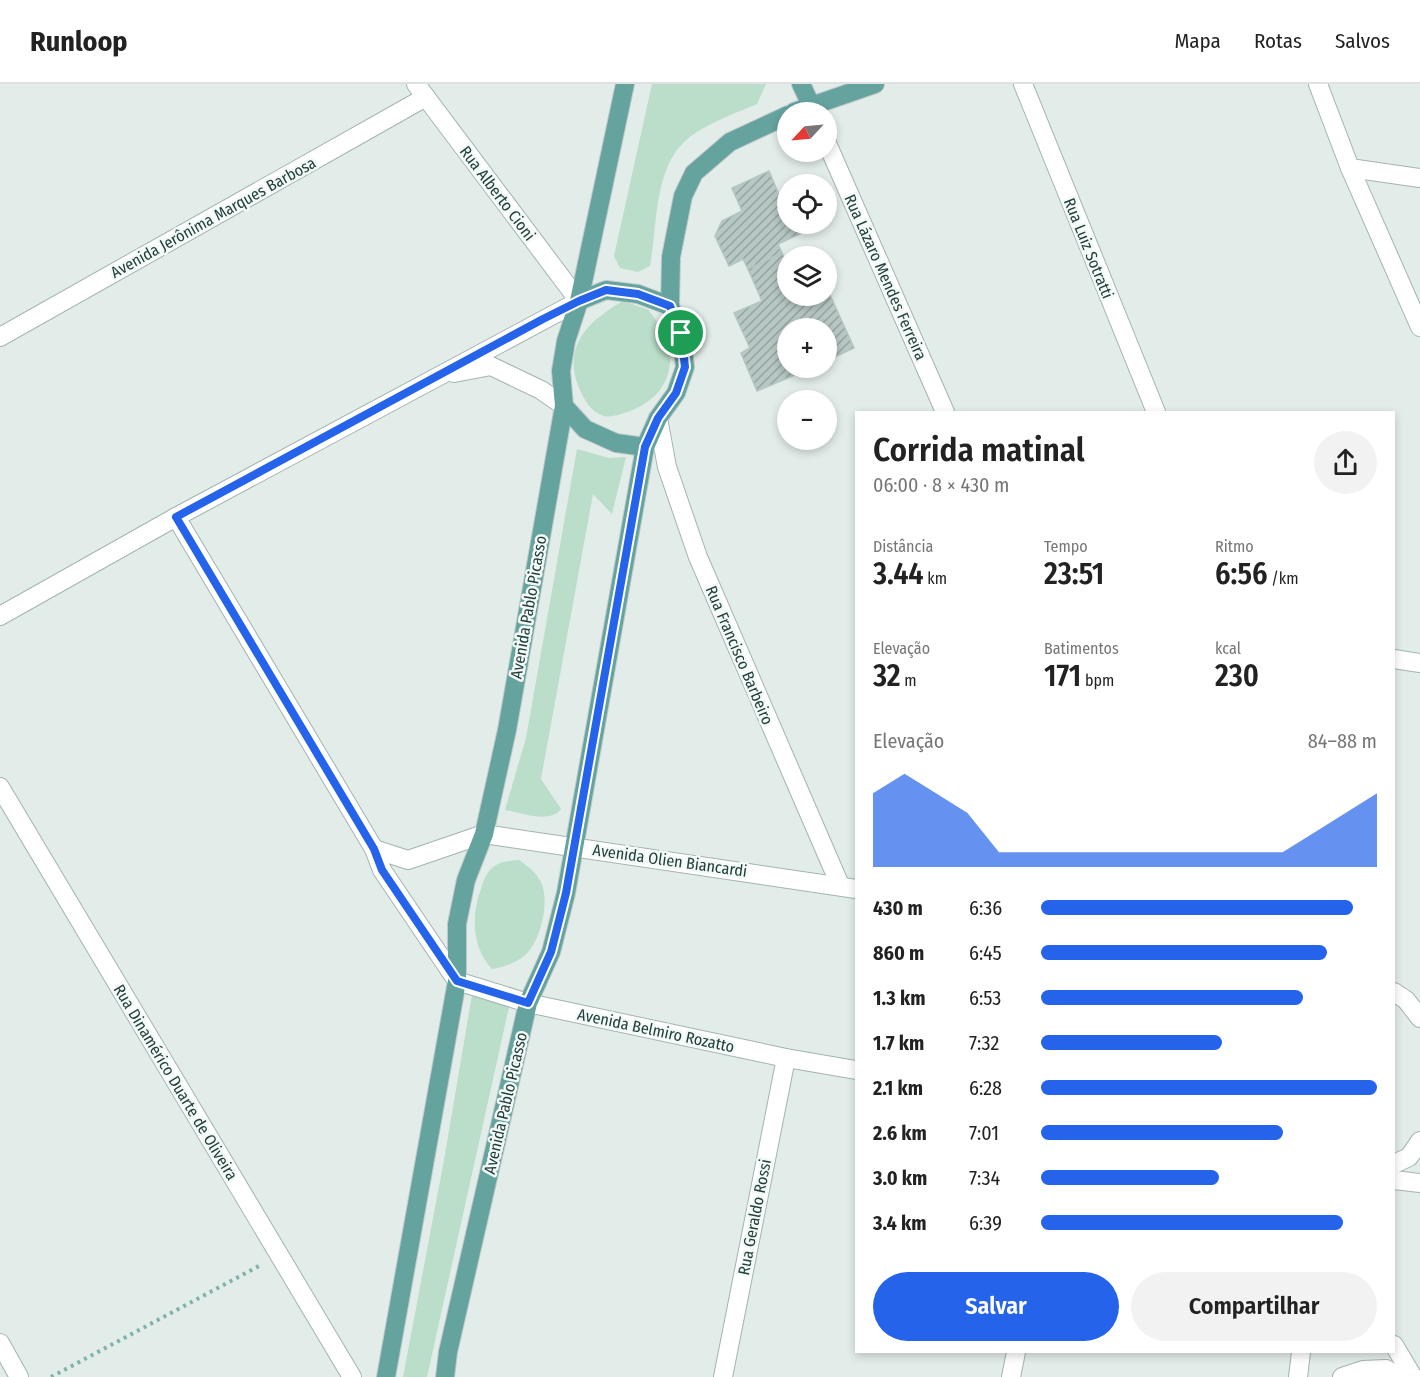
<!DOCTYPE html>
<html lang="pt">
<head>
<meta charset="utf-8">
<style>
	:root { --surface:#fff; --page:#f2f2f2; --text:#222; --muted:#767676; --line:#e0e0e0; --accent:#2563eb }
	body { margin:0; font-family:"Fira Sans Condensed",sans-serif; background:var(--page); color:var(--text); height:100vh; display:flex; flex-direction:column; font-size:22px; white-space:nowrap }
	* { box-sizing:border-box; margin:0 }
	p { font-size:20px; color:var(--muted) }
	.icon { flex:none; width:33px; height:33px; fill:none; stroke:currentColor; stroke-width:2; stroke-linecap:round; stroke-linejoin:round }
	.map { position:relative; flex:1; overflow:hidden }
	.details { position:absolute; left:855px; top:327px; width:540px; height:942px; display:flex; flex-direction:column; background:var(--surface); border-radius:0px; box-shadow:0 3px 9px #0003 }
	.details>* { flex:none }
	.needle { width:39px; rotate:244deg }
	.tools { position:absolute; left:777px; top:18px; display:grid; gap:12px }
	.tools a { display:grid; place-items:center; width:60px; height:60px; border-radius:50%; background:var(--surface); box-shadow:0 3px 9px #0003; font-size:30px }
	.pin { position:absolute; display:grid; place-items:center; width:51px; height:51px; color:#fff; margin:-26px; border:3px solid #fff; border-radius:50%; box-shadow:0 2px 6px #0007 }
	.round { display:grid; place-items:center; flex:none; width:63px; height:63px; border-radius:32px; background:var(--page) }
	.overview { display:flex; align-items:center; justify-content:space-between; height:102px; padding:0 18px }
	h1 { font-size:33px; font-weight:600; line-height:45px }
	.stats { display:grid; grid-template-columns:repeat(3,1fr); gap:9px; height:102px; padding:6px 18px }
	.stats div { display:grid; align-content:center }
	.stats b { font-size:30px; font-weight:600 }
	.stats small { font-size:16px; font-weight:400 }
	.stats p { font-size:16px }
	.chart { height:168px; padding:12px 18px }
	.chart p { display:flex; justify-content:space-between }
	.chart svg { width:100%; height:108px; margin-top:6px; fill:var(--accent); opacity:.7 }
	.action { display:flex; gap:12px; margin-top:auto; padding:12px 18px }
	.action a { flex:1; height:69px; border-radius:36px; background:var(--accent); color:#fff; font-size:24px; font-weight:600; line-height:69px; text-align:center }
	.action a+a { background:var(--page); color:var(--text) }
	ul { padding:0 18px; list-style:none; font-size:20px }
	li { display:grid; grid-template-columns:96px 72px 1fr; align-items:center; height:45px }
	li i { height:15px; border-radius:8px; background:var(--accent) }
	header { display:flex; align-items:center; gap:36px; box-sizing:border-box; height:84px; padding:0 30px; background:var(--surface); border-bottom:2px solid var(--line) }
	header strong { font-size:28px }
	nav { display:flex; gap:33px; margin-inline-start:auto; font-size:21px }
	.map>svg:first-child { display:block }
	.grass { fill:#badeca }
	.building { fill:url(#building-hatch); stroke:#b4c6c2; stroke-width:1.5 }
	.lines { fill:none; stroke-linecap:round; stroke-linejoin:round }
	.minor-casing { stroke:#a4b4b1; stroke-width:20 }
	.tertiary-casing { stroke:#a4b4b1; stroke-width:20 }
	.primary-casing { stroke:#c1c9c8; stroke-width:20 }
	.path { stroke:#81b1ab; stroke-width:4; stroke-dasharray:3 4.5; stroke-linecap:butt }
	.minor { stroke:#fff; stroke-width:18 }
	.tertiary { stroke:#fff; stroke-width:18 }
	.primary { stroke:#65a39e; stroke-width:18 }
	.route-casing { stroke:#fff; stroke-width:12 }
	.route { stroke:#2563eb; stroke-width:8 }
	.labels { text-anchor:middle; stroke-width:5; stroke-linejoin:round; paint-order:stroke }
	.street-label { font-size:16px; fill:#213e3b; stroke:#f2f9f7 }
</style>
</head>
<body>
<header>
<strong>Runloop</strong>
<nav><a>Mapa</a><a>Rotas</a><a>Salvos</a></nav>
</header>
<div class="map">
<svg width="1420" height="1293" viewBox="0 0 1420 1293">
	<defs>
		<pattern id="building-hatch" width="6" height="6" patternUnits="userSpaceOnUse" patternTransform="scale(1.5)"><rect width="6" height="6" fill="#b7c7c3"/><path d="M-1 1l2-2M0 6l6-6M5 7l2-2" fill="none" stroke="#94a3a0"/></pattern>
	</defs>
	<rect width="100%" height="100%" fill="#e2ece9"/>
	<!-- grass -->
	<g class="grass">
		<path d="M652 0H766L757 20C734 30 701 41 683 59 654 88 657 144 650 182L638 188 620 184 614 172Z"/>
		<path d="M623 217 649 226C655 236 667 250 669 262 675 295 657 318 627 328 621 330 610 334 604 332 593 329 586 319 582 310 560 265 585 239 623 217Z"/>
		<path d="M577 365 609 374 626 373 612 430 593 410 541 695 561 725C550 740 521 729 505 726L526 654Z"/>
		<path d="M519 776C529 783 540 791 543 804 548 822 541 852 529 867 522 876 504 884 492 885 472 864 471 831 481 805 483 798 486 789 492 784 499 777 511 777 519 776Z"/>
		<path d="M472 911 509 923 427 1293H403L444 1076Z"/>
	</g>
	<!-- building -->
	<g class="building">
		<path d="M769 87 780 113 788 109V140H811L813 144 778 160 782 169 748 185 743 175 729 182 715 152 722 137 742 127 732 104Z"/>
		<path d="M782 169 788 182V212H826V202L854 264 826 277V244H788V284H811L757 307 741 269 750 264 734 229 762 217 748 185Z"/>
	</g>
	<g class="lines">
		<defs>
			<g id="minor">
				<path d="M416 0 579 217"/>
				<path d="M1318 0 1350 84 1420 243"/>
				<path d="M1350 84 1420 94"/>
				<path d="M0 253 426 13"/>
				<path d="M658 334 667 383 698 473 840 801"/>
				<path d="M176 433 374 765 382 786 457 897"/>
				<path d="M1394 575 1420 579"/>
				<path d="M0 703 352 1293"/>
				<path d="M374 765 408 776 484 750"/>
				<path d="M0 1259 19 1293"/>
				<path d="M1394 1261 1413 1293"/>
				<path d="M723 1293 786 974"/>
				<path d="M1011 1293 1016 1268"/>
				<path d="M1298 1293 1301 1268"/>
				<path d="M1342 1293 1363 1286 1386 1285 1399 1293"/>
			</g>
			<g id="tertiary">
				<path d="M1023 0 1156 328"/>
				<path d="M826 57 945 328"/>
				<path d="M454 289 491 282 541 306 564 322"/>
				<path d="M0 532 176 433 579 217"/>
				<path d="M484 750 856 805"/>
				<path d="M457 897 528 919 786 974 856 986"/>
				<path d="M1394 908 1406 916 1420 934"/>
				<path d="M1394 1080 1409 1073 1420 1057"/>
				<path d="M1394 1096 1420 1099"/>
			</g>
			<g id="primary">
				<path d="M801 0 811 21"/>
				<path d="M794 28 875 0"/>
				<path d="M579 217 606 206 638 210 670 222"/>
				<path d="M564 322 585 345 616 359 645 363"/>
				<path d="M386 1293 457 897V840L466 796 484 750 507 646 564 322 561 287 566 257 579 217 625 0"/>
				<path d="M445 1293 448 1268 528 919 551 868 566 809 645 363 658 334 676 309 685 283 681 249 670 222 671 173 683 112 694 89 730 58 788 31"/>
			</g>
		</defs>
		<!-- minor casing -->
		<use href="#minor" class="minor-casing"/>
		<!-- tertiary casing -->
		<use href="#tertiary" class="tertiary-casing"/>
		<!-- primary casing -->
		<use href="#primary" class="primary-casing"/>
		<!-- path -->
		<path class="path" d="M51 1293 259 1182"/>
		<!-- minor -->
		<use href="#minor" class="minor"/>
		<!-- tertiary -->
		<use href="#tertiary" class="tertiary"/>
		<!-- primary -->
		<use href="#primary" class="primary"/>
	</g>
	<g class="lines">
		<defs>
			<path id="route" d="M606 206 638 210 670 222 681 249 685 283 676 309 658 334 645 363 566 809 551 868 528 919 457 897 382 786 374 765 176 433 543 235 579 217Z"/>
		</defs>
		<!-- route casing -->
		<use href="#route" class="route-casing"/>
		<!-- route -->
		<use href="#route" class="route"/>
	</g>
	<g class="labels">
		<!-- street labels -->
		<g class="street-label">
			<text transform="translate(498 109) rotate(53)" y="6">Rua Alberto Cioni</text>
			<text transform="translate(213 133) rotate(-29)" y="6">Avenida Jerônima Marques Barbosa</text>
			<text transform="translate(1089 164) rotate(68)" y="6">Rua Luiz Sotratti</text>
			<text transform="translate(886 193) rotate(66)" y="6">Rua Lázaro Mendes Ferreira</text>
			<text transform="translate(528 523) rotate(-80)" y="6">Avenida Pablo Picasso</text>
			<text transform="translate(740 571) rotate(67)" y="6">Rua Francisco Barbeiro</text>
			<text transform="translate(670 776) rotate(8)" y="6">Avenida Olien Biancardi</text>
			<text transform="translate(656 946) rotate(12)" y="6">Avenida Belmiro Rozatto</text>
			<text transform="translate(176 998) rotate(59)" y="6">Rua Dinamérico Duarte de Oliveira</text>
			<text transform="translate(505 1019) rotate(-77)" y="6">Avenida Pablo Picasso</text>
			<text transform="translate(754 1133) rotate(-79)" y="6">Rua Geraldo Rossi</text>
		</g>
	</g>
</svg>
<div class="tools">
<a><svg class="needle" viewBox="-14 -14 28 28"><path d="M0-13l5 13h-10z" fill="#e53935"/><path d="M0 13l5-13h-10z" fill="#767676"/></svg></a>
<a><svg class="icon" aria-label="locate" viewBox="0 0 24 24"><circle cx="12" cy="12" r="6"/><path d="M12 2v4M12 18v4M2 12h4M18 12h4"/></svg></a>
<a><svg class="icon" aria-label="layers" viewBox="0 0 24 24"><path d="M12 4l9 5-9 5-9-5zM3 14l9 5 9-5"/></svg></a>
<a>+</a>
<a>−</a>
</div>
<div class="pin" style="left:681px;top:249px;background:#1e9e55"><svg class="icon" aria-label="arrive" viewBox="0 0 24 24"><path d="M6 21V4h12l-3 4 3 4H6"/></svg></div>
<section class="details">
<div class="overview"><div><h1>Corrida matinal</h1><p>06:00 · 8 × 430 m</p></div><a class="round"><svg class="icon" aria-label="share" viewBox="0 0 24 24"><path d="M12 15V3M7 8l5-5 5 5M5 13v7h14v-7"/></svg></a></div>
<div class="stats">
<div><p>Distância</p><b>3.44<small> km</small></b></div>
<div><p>Tempo</p><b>23:51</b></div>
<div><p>Ritmo</p><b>6:56<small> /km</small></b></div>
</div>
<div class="stats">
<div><p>Elevação</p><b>32<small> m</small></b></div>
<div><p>Batimentos</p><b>171<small> bpm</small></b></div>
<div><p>kcal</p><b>230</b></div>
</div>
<div class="chart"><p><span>Elevação</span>84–88 m</p>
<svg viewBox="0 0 160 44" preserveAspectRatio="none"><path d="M0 44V14L10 6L20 14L30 22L40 38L50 38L60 38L70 38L80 38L90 38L100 38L110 38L120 38L130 38L140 30L150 22L160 14V44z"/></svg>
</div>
<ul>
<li><b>430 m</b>6:36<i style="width:93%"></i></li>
<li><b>860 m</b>6:45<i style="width:85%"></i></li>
<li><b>1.3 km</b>6:53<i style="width:78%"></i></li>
<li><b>1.7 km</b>7:32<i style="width:54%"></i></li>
<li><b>2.1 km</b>6:28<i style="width:100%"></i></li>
<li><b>2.6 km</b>7:01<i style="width:72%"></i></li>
<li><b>3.0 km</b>7:34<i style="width:53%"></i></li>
<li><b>3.4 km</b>6:39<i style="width:90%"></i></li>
</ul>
<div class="action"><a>Salvar</a><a>Compartilhar</a></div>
</section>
</div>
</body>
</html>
